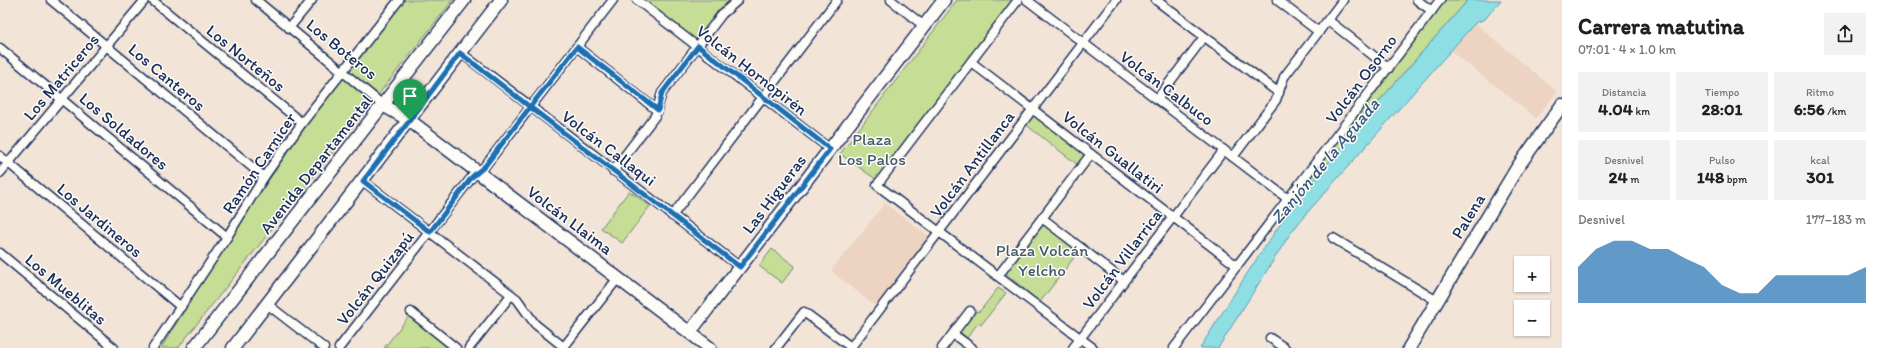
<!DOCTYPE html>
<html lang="es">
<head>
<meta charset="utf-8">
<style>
	:root { --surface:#fff; --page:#f2f2f2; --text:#202124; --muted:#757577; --accent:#1f6fb2 }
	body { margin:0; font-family:Itim,sans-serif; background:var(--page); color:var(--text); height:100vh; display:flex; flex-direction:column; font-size:15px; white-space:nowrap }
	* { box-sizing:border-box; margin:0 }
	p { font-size:13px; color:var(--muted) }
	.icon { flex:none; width:22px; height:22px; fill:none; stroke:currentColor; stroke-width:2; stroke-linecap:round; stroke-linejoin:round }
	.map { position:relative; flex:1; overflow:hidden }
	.drawer { display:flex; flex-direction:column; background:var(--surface); width:320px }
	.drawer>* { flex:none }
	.fabs { position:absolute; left:1514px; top:256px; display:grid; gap:8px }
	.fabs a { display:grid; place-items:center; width:36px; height:36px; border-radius:0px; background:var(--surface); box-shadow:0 1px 3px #0004; font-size:20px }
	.pin { position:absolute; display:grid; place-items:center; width:34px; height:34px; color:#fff; margin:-41px -17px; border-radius:50% 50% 50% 0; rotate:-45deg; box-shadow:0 0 4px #0007 }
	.pin .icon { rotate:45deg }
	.round { display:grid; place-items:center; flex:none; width:42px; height:42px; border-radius:0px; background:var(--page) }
	.overview { display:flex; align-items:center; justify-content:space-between; height:68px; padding:0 16px }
	h1 { font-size:22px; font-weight:700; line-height:30px }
	.metrics { display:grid; grid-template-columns:repeat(3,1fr); gap:6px; height:68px; padding:4px 16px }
	.metrics div { display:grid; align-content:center; border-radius:0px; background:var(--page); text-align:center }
	.metrics b { font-size:17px; font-weight:700 }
	.metrics small { font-size:11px; font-weight:400 }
	.metrics p { font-size:11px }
	.chart { height:112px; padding:8px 16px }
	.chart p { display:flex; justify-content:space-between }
	.chart svg { width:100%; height:72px; margin-top:4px; fill:var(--accent); opacity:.7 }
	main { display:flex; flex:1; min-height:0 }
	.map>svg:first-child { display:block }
	.built { fill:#ecd3c2 }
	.green { fill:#c5dd94; stroke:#708679 }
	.water { fill:#8ddfe4; stroke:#5f99ae }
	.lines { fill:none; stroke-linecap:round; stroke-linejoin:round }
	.street-casing { stroke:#1b2f5e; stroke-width:11 }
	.secondary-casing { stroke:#1b2f5e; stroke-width:15 }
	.street { stroke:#fdfcf7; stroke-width:8 }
	.secondary { stroke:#fdfcf7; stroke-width:12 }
	.route-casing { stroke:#fff; stroke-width:8 }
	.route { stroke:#1f6fb2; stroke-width:5 }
	.labels { text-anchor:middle; stroke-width:3; stroke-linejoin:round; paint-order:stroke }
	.street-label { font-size:17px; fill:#1b2f5e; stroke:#fdfcf7 }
	.park-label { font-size:17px; fill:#465a6c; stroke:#fdfcf7 }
	.water-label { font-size:18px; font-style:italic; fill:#385b80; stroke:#fdfcf7 }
</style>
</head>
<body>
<main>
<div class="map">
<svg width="1562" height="348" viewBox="0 0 1562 348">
	<rect width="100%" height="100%" fill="#f3e4d8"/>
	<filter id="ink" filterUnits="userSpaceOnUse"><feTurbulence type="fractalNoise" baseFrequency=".025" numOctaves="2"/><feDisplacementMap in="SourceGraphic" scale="8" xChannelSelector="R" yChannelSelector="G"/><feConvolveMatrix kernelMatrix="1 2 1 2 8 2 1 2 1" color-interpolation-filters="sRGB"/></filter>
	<g filter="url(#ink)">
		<!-- built -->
		<g class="built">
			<path d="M1475 23 1557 92 1536 118 1451 51Z"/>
			<path d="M885 203 929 237 875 306 831 271Z"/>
		</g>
		<!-- green -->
		<g class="green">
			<path d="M402 0H453L178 348H161L233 233 308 122Z"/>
			<path d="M642 0H733L696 42Z"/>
			<path d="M957 0H1013L877 180 840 154Z"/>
			<path d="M1446 0H1468L1380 100 1293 205 1294 201 1291 199Z"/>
			<path d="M1033 115H1036L1084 153 1083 158 1078 165 1025 124Z"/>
			<path d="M629 191 650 206 622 243 601 228Z"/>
			<path d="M1044 225 1079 251 1040 302 1007 275 1006 269 1038 227Z"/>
			<path d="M772 249 795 266 782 283 759 266Z"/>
			<path d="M998 288 1006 293 981 325 978 323 967 338 959 331 972 313 980 311Z"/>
			<path d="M409 316 449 348H384Z"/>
		</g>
		<!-- water -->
		<path class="water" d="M1468 0H1501L1485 19 1475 23 1306 214 1290 234 1218 348H1200L1250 269 1293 205 1380 100Z"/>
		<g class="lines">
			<defs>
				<g id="street">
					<path d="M51 0 264 177"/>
					<path d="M152 0 302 123"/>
					<path d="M256 0 383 105"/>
					<path d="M637 0 830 149"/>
					<path d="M891 0 924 26"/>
					<path d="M1018 0 877 185 1093 348"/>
					<path d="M1027 0 1288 199"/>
					<path d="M1156 0 1279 93"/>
					<path d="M1277 0 1319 32"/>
					<path d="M1417 0 1432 11"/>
					<path d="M1328 20 1389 68"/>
					<path d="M289 28 312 0"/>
					<path d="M577 47 658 111"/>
					<path d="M0 48 227 237"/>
					<path d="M461 53 740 267"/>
					<path d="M971 62 1237 266"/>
					<path d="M1157 99 1204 37"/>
					<path d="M0 156 181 307"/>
					<path d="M1233 157 1276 100 1284 77 1343 0"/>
					<path d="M613 171 655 116 662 93 722 14 738 0"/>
					<path d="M0 173 145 0"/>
					<path d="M363 181 517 299 535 324 565 348"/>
					<path d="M672 216 837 0"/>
					<path d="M1042 218 1124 281"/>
					<path d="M1333 238 1437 301"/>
					<path d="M0 253 114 348"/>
					<path d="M998 276 1091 154"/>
					<path d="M267 304 324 348"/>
					<path d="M411 312 456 348"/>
					<path d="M953 334 972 348"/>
					<path d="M1270 338 1285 348"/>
					<path d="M851 347 1116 0"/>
					<path d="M153 348 227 237 264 177 302 123 399 0"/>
					<path d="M339 348 472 177 485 166 613 0"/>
					<path d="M469 348 511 295"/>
					<path d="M563 348 618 278"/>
					<path d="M776 348 804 312 852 348"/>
					<path d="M942 348 970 311"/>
					<path d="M1073 348 1224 150"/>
					<path d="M1174 348 1440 0"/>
				</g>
				<g id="secondary">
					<path d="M383 105 409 120 710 348"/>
					<path d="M690 332 944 0"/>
					<path d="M194 348 464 0"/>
					<path d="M233 348 501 0"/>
					<path d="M1409 348 1517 168 1562 105"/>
				</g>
			</defs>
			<!-- street casing -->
			<use href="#street" class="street-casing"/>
			<!-- secondary casing -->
			<use href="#secondary" class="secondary-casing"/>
			<!-- street -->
			<use href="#street" class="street"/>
			<!-- secondary -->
			<use href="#secondary" class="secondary"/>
		</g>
	</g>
	<g class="lines" filter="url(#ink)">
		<defs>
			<path id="route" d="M410 120 363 181 430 232 472 177 485 166 530 107 740 267 830 149 698 46 662 93 658 110 577 47 530 107 460 53 410 120"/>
		</defs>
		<!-- route casing -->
		<use href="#route" class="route-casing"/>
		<!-- route -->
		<use href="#route" class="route"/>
	</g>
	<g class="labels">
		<!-- street labels -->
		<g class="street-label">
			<text transform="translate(342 49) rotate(39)" y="6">Los Boteros</text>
			<text transform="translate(246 58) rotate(39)" y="6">Los Norteños</text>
			<text transform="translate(752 70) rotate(38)" y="6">Volcán Hornopirén</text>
			<text transform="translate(61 77) rotate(-50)" y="6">Los Matriceros</text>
			<text transform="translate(167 77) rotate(40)" y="6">Los Canteros</text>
			<text transform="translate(1361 79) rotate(-53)" y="6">Volcán Osorno</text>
			<text transform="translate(1167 88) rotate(37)" y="6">Volcán Calbuco</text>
			<text transform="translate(124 131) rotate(40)" y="6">Los Soldadores</text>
			<text transform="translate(609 148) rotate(37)" y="6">Volcán Callaqui</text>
			<text transform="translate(1113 152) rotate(38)" y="6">Volcán Guallatiri</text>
			<text transform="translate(259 163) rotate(-56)" y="6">Ramón Carnicer</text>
			<text transform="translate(316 164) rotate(-52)" y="6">Avenida Departamental</text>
			<text transform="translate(972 164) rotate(-53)" y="6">Volcán Antillanca</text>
			<text transform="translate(774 194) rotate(-53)" y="6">Las Higueras</text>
			<text transform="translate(1468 216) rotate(-59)" y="6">Palena</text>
			<text transform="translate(100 220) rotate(40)" y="6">Los Jardineros</text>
			<text transform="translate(570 220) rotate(37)" y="6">Volcán Llaima</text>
			<text transform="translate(1122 259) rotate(-53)" y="6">Volcán Villarrica</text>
			<text transform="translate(375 278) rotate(-52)" y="6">Volcán Quizapú</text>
			<text transform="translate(66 289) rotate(40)" y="6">Los Mueblitas</text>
		</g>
		<!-- park labels -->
		<g class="park-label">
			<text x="872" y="145">Plaza<tspan x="872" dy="20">Los Palos</tspan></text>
			<text x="1042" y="256">Plaza Volcán<tspan x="1042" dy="20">Yelcho</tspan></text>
		</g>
		<!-- water labels -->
		<g class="water-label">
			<text transform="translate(1325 161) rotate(-50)" y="6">Zanjón de la Aguada</text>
		</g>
	</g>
</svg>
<div class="fabs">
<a>+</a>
<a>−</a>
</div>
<div class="pin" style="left:410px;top:120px;background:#1e9e55"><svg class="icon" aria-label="arrive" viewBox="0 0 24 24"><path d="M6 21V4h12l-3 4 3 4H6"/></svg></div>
</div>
<section class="drawer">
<div class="overview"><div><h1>Carrera matutina</h1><p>07:01 · 4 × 1.0 km</p></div><a class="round"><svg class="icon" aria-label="share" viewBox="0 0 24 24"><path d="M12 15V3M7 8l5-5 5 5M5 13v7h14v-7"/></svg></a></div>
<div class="metrics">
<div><p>Distancia</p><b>4.04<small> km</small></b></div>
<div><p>Tiempo</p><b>28:01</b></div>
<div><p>Ritmo</p><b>6:56<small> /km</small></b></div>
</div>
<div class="metrics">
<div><p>Desnivel</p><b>24<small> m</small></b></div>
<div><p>Pulso</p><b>148<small> bpm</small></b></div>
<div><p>kcal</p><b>301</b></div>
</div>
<div class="chart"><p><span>Desnivel</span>177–183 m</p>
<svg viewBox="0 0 160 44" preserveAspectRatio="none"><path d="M0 44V22L10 11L20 6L30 6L40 11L50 11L60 17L70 22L80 33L90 38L100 38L110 27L120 27L130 27L140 27L150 27L160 22V44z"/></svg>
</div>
</section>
</main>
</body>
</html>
